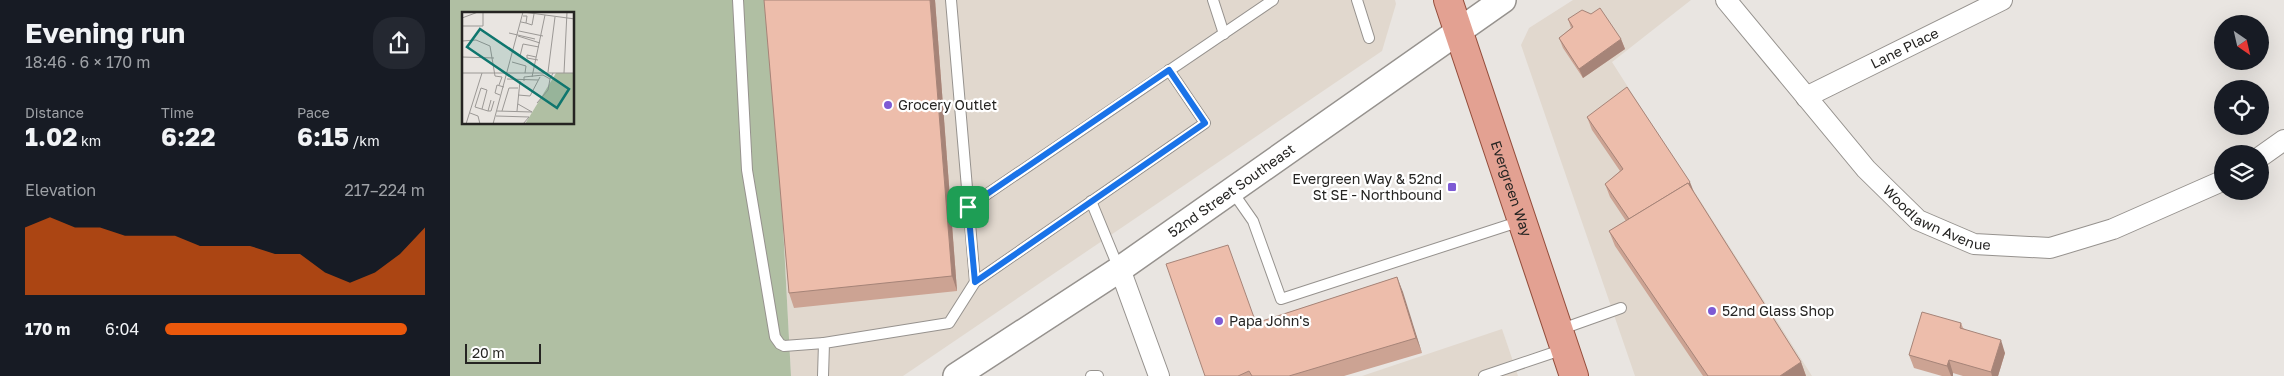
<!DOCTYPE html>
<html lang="en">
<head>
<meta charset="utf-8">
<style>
	:root { --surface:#171b24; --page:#242831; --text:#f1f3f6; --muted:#9ea1a6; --accent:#ea580c }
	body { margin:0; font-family:"Golos Text",sans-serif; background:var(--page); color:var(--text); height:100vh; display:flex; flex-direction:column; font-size:19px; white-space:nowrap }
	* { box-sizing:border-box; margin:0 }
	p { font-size:16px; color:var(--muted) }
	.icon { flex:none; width:28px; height:28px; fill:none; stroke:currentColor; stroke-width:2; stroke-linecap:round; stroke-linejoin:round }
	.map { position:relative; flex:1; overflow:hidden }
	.drawer { display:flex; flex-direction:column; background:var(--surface); width:450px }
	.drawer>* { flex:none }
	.needle { width:32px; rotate:146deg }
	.buttons { position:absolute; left:1764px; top:15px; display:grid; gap:10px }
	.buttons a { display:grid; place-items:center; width:55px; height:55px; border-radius:50%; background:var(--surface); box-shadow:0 5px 20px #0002; font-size:25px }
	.scale { position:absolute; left:15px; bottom:12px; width:76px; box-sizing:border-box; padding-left:5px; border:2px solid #252422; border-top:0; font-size:14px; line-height:18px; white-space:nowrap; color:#252422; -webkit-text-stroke:4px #fff; paint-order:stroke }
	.pin { position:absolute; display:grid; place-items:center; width:42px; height:42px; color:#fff; margin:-21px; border-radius:10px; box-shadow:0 2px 8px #0006 }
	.round { display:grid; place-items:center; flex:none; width:52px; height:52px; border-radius:20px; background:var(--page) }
	.headline { display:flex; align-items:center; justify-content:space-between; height:85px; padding:0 25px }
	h1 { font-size:28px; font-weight:700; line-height:38px }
	.stats { display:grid; grid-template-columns:repeat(3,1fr); gap:8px; height:85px; padding:5px 25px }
	.stats div { display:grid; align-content:center }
	.stats b { font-size:25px; font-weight:700 }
	.stats small { font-size:14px; font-weight:400 }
	.stats p { font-size:14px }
	.chart { height:140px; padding:10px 25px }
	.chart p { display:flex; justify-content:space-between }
	.chart svg { width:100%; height:90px; margin-top:5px; fill:var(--accent); opacity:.7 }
	ul { padding:0 25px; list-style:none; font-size:16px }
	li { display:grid; grid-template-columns:80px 60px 1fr; align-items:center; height:38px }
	li i { height:12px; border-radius:6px; background:var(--accent) }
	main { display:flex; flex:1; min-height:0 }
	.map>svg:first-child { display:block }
	.built { fill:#e1d8ce }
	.green { fill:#b0bfa3; fill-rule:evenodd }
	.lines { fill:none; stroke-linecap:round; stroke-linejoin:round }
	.service-casing { stroke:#96928e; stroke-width:12 }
	.minor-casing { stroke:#96928e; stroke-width:22 }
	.tertiary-casing { stroke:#96928e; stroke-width:28 }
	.primary-casing { stroke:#944d3b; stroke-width:30 }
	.service { stroke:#fff; stroke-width:10 }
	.minor { stroke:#fff; stroke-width:20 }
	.tertiary { stroke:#fff; stroke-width:25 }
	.primary { stroke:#e3a192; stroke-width:28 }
	.wall { fill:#cca393 }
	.shaded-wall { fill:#a68478 }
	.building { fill:#edbdab; stroke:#a68478 }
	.route-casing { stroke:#fff; stroke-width:10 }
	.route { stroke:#1a73e8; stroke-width:6 }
	.poi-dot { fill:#7d5ad4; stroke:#fff; stroke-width:2 }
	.labels { text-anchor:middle; stroke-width:4.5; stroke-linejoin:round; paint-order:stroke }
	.street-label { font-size:14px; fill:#252422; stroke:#fff }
	.poi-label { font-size:14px; fill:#252422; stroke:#fff; text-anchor:start }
	.inset-road { fill:none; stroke:#9b9895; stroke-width:1 }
	.view { fill:#0f766e; fill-opacity:0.15; stroke:#0f766e; stroke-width:2.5 }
	.inset-edge { fill:none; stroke:#252422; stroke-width:2.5 }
</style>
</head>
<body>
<main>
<section class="drawer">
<div class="headline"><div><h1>Evening run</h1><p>18:46 · 6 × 170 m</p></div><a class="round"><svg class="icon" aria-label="share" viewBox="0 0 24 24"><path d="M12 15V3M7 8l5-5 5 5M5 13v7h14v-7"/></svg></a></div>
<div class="stats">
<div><p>Distance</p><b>1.02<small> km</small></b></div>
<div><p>Time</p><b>6:22</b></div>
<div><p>Pace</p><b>6:15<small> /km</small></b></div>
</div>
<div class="chart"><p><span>Elevation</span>217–224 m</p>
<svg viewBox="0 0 160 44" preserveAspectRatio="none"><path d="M0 44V11L10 6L20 11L30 11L40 15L50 15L60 15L70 20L80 20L90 20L100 24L110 24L120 33L130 38L140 33L150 24L160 11V44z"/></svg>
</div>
<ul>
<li><b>170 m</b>6:04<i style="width:93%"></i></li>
</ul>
</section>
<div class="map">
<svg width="1834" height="376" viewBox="0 0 1834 376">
	<rect width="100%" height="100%" fill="#e9e5e1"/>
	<!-- built -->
	<g class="built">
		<path d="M321 0H945L946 4 932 51 453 376H341Z"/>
		<path d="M1123 0H1241L1162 62 1362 376H1185L1071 45 1079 28Z"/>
		<path d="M1052 329 1068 376H912Z"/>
	</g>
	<!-- green -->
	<path class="green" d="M0 0H321L341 376H0ZM14 14H124V124H14Z"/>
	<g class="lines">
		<defs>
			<g id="service">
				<path d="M288 0 297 170 325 337 330 344 334 346 374 343"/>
				<path d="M501 0 525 282"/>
				<path d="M763 0 774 34"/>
				<path d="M907 0 919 38"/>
				<path d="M782 191 803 221 831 299 1071 221"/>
				<path d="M641 201 669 269"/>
				<path d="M518 207 823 0"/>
				<path d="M1109 330 1171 308"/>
				<path d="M373 376 374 343 499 323 525 282 755 123 719 70"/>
				<path d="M641 376H648"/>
				<path d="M1034 376 1114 349"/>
			</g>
			<g id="minor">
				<path id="s1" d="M1276 0 1416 169 1468 220 1524 244 1600 248 1663 229 1772 181"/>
				<path id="s2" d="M1356 97 1552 0"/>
				<path d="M1810 157 1834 140"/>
				<path d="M670 269 709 376"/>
			</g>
			<g id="tertiary">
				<path id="s3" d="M506 376 670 269 1053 0"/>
			</g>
			<g id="primary">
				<path id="s4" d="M998 0 1124 376"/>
			</g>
		</defs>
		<!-- service casing -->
		<use href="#service" class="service-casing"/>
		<!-- minor casing -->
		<use href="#minor" class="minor-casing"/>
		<!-- tertiary casing -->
		<use href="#tertiary" class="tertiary-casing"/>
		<!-- primary casing -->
		<use href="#primary" class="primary-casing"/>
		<!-- service -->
		<use href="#service" class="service"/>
		<!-- minor -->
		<use href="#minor" class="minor"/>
		<!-- tertiary -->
		<use href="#tertiary" class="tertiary"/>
		<!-- primary -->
		<use href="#primary" class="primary"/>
	</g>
	<!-- wall -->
	<g class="wall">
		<path d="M314 0H485L507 291 344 308 339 293Z"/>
		<path d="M1118 19 1171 39 1175 49 1133 78 1113 48 1109 38 1121 28Z"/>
		<path d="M1137 117 1245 194 1351 362 1356 376H1253L1165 246 1159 231 1176 221 1160 197 1155 184 1170 171 1142 130Z"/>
		<path d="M947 277 972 353 894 376H755L806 323Z"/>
		<path d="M1511 323 1513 328 1555 353 1548 376H1513L1503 373V376H1492L1464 368 1459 355Z"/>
	</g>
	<!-- shaded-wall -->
	<g class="shaded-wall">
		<path d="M480 0H485L507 291 502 276Z"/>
		<path d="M1171 39 1175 49 1133 78 1129 69Z"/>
		<path d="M1240 182 1245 195 1181 221Z"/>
		<path d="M947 277 953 292 972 353 966 338Z"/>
		<path d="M1551 340 1555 353 1548 376H1542L1541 372Z"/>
		<path d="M1499 360 1503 373V376H1501L1497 366Z"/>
		<path d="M1351 362 1356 376H1330Z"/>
	</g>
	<!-- building -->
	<g class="building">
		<path d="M314 0H480L502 276 339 293Z"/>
		<path d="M1150 8 1171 39 1129 69 1109 38 1123 27 1118 19 1132 10 1141 14Z"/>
		<path d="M1177 87 1240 182 1238 184V183L1179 219 1155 184 1173 169 1137 117Z"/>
		<path d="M1238 183 1351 362 1330 376H1258L1159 231Z"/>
		<path d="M778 245 806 323 947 277 966 338 839 376H802L799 371 788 376H755L716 264Z"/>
		<path d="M1472 312 1511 323 1510 328 1551 340 1541 372 1499 360 1497 366 1459 355Z"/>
	</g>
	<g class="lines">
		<defs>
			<path id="route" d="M719 70 755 123 525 282 518 207Z"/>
		</defs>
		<!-- route casing -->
		<use href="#route" class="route-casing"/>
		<!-- route -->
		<use href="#route" class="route"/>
	</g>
	<!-- markers -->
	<g class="poi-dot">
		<circle cx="438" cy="105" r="5"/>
		<rect x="997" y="182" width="10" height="10" rx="2.5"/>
		<circle cx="1262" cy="311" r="5"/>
		<circle cx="769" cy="321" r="5"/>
	</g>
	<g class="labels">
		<!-- street labels -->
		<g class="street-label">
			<text dy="5" stroke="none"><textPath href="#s2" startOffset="110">Lane Place</textPath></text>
			<text dy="5" stroke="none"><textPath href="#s4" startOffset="199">Evergreen Way</textPath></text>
			<text dy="5" stroke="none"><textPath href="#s3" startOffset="332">52nd Street Southeast</textPath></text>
			<text dy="5" stroke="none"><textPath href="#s1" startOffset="308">Woodlawn Avenue</textPath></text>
		</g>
		<!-- poi labels -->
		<g class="poi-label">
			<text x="448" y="110">Grocery Outlet</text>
			<text x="992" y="184" text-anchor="end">Evergreen Way &amp; 52nd<tspan x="992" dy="16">St SE - Northbound</tspan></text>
			<text x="1272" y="316">52nd Glass Shop</text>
			<text x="779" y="326">Papa John's</text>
		</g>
	</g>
	<!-- overview -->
	<g transform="translate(12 12)">
		<rect width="112" height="112" fill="#e9e5e1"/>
		<path d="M94 61H112V112H63Z" fill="#b0bfa3"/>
		<path class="inset-road" d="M61 0 113 7M0 6 16 0M59 10 64 11 65 4H61M64 11 70 13 72 2M0 14H21V0M57 19 81 24M47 21 73 27M56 24 78 31M0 29 14 28 28 34 33 64 40 65 37 73M58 44 61 32 77 35M0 45 32 46M74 45 65 43V46L76 48M50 50 64 54 63 61M86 60 93 5M0 61H113M102 61 105 0M70 65 83 3M45 67 76 68M62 69V65L81 63 88 67 91 61M19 76 13 95 26 99M19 76 25 78 20 97M38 83 33 81 35 73 42 75M56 83 68 84 78 65M29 88 26 99H29L32 89M75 91 86 78 88 67M35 99 70 100 56 92M40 99 47 76H56M55 99 58 69M8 101 16 104 18 112M34 104 67 105 61 112M4 112 20 61M31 112 61 0"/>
		<path class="view" d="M18 17 107 77 95 96 5 35Z"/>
		<rect width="112" height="112" class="inset-edge"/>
	</g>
</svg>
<div class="buttons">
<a><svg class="needle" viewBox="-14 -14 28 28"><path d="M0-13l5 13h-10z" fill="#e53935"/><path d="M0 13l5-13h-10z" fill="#9ea1a6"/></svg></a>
<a><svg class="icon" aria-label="locate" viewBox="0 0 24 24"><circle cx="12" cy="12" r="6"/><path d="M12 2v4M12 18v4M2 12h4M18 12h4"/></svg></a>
<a><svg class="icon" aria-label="layers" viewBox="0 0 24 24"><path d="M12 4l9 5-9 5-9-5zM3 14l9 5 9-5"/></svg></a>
</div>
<div class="scale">20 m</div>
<div class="pin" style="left:518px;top:207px;background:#1e9e55"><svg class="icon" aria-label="arrive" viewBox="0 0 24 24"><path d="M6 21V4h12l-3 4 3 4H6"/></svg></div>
</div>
</main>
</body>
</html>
